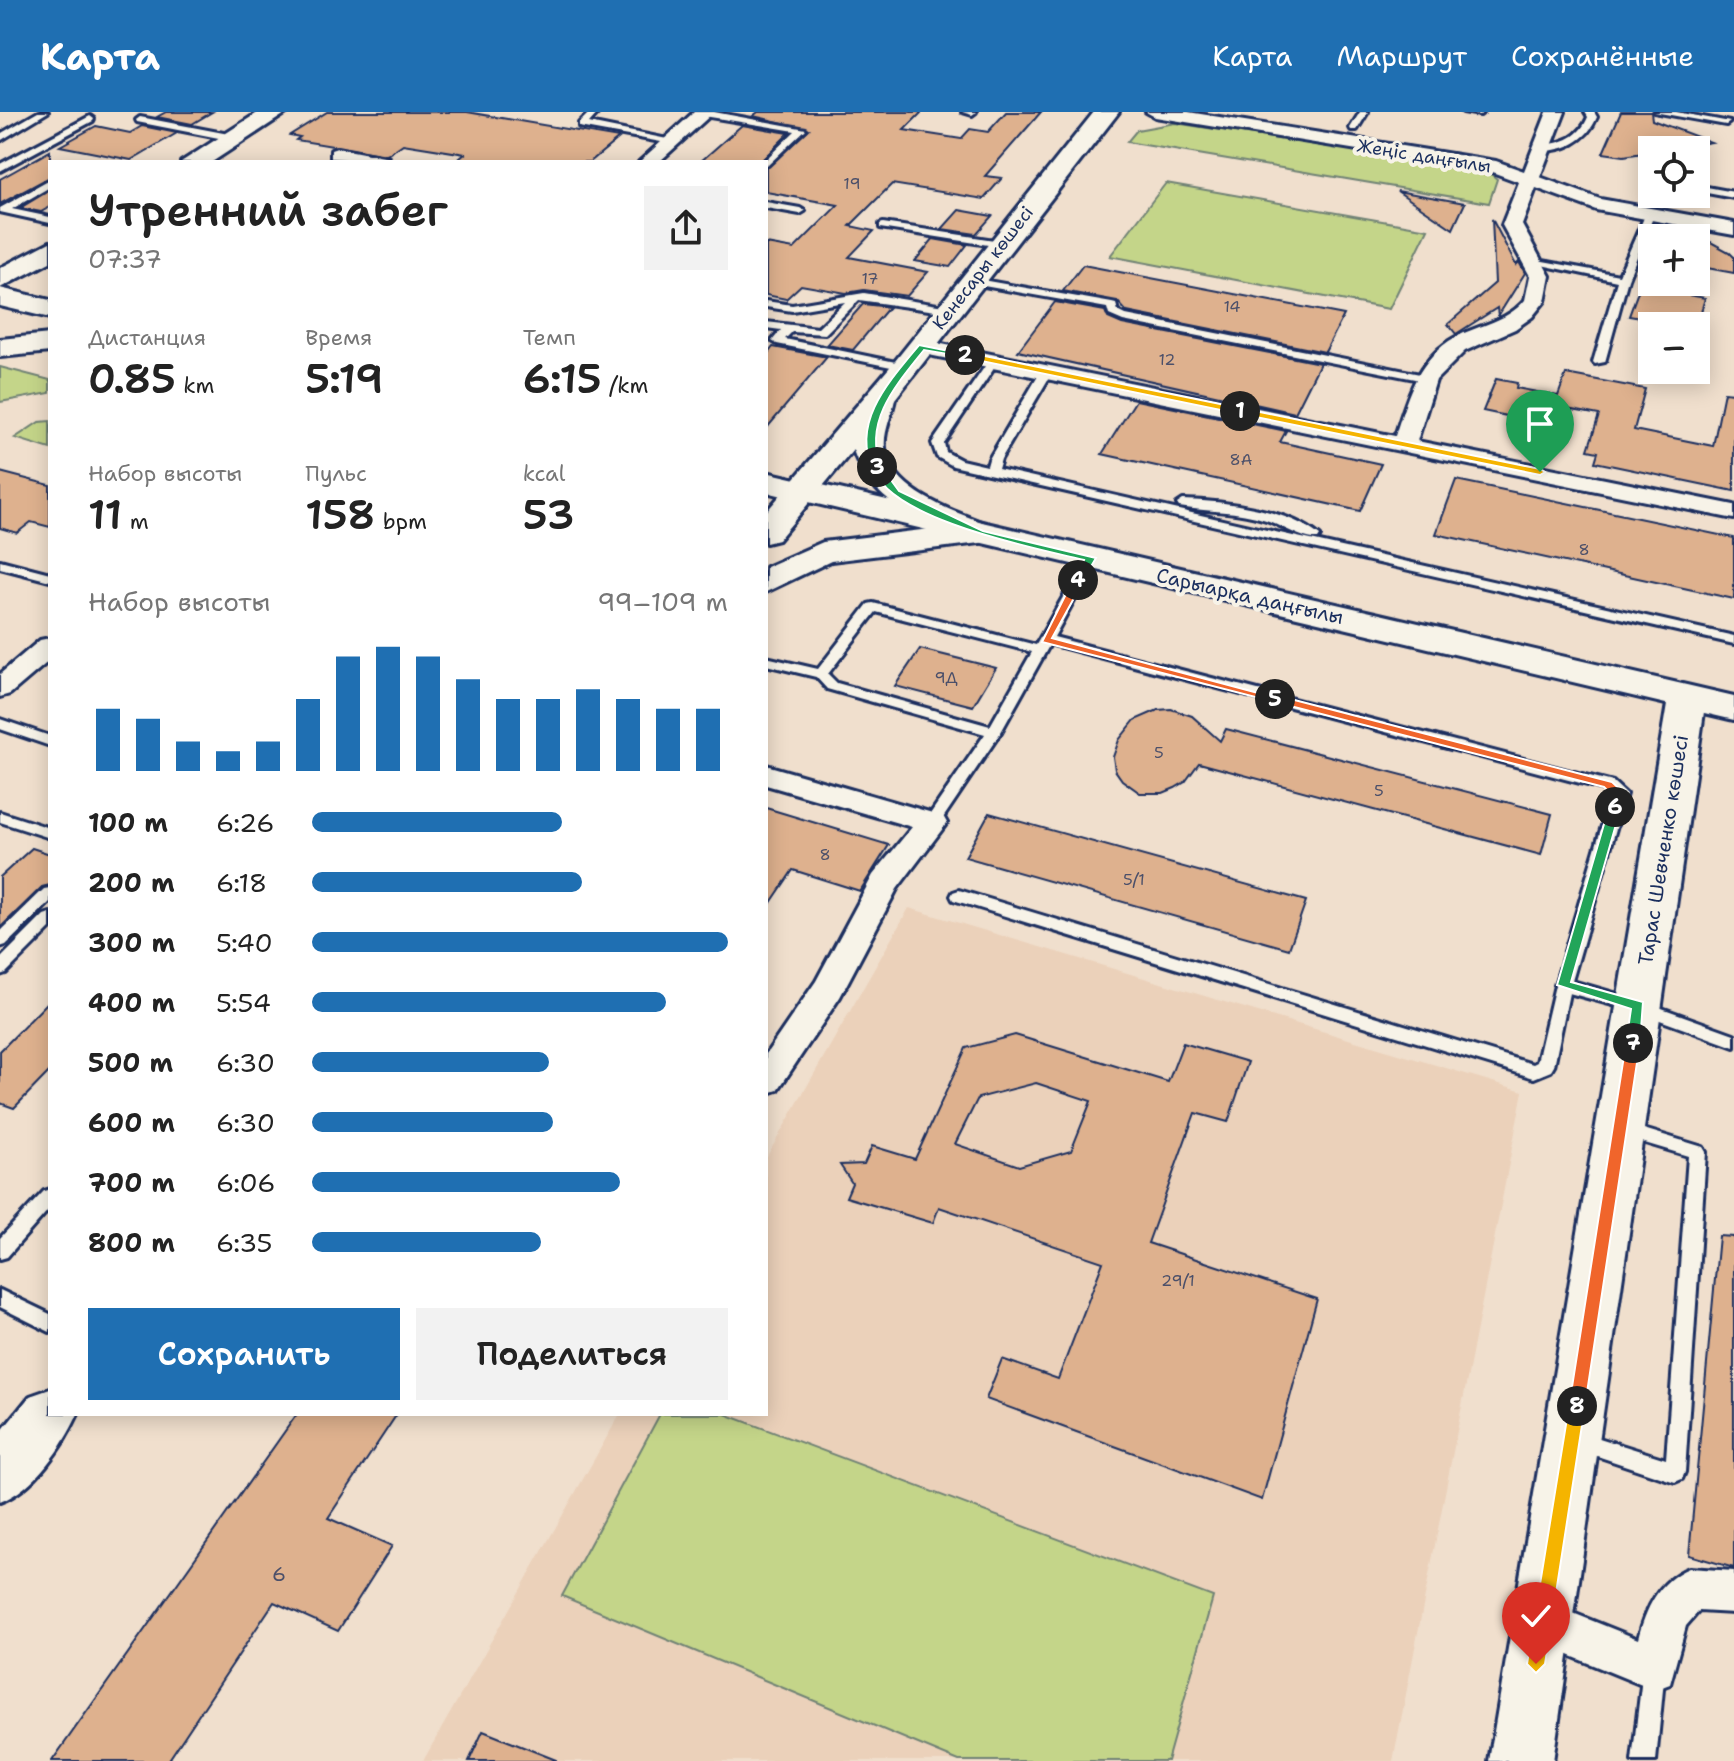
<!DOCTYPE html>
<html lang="ru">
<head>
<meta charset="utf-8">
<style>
	:root { --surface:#fff; --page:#f2f2f2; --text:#222; --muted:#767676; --accent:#1f6fb2 }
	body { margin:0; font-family:"Shantell Sans",sans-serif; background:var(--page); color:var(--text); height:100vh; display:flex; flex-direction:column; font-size:30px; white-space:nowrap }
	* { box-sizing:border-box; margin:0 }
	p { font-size:26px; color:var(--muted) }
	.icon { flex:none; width:44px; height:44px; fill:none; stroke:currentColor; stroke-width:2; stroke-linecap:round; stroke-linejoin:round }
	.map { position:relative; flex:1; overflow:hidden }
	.details { position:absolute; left:48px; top:48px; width:720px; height:1256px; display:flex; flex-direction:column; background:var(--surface); border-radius:0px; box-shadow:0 4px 20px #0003 }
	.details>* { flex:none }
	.fabs { position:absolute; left:1638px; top:24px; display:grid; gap:16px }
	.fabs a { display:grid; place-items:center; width:72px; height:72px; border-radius:0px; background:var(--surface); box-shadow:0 4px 20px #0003; font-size:40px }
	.pin { position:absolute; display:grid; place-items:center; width:68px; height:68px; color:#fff; margin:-82px -34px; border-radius:50% 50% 50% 0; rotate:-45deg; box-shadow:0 0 8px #0007 }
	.pin .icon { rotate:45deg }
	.km { position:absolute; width:40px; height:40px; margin:-20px; border-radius:50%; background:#222; color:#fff; font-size:22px; line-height:40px; text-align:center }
	.round { display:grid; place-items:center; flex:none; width:84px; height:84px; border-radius:0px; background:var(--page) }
	.head { display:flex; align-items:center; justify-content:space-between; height:136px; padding:0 40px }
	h1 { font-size:44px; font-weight:600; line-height:60px }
	.metrics { display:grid; grid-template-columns:repeat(3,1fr); gap:12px; height:136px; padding:8px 40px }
	.metrics div { display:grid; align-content:center }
	.metrics b { font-size:40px; font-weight:600 }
	.metrics small { font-size:22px; font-weight:400 }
	.metrics p { font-size:22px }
	.chart { height:224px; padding:16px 40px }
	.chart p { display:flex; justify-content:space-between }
	.chart svg { width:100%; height:144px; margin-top:8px; stroke:var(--accent); stroke-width:6 }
	.cta { display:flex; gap:16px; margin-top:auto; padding:16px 40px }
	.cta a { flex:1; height:92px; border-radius:0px; background:var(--accent); color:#fff; font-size:32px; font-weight:600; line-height:92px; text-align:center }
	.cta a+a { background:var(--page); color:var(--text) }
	ul { padding:0 40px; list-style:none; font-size:26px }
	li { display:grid; grid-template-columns:128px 96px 1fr; align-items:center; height:60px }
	li i { height:20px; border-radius:10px; background:var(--accent) }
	header { display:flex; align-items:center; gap:48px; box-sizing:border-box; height:112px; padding:0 40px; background:var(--accent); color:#fff }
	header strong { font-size:38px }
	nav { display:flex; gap:44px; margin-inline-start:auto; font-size:28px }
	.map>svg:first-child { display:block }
	.built { fill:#ebd1ba }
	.green { fill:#c4d589; stroke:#708274; stroke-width:2 }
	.building { fill:#deb18e; stroke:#1b2f5e; stroke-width:2; fill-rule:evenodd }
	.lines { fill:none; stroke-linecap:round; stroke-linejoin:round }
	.lane-casing { stroke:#1b2f5e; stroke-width:6 }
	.street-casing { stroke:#1b2f5e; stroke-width:6 }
	.secondary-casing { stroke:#1b2f5e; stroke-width:6 }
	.primary-casing { stroke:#1b2f5e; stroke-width:6 }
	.lane { fill:#f7f3e8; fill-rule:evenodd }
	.street { fill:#f7f3e8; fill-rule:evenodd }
	.secondary { fill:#f7f3e8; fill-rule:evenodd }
	.primary { fill:#f7f3e8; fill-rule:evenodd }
	.split-1 { fill:#f5b400; stroke:#fff; stroke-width:2 }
	.split-2 { fill:#f5b400; stroke:#fff; stroke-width:2 }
	.split-3 { fill:#22a559; stroke:#fff; stroke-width:2 }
	.split-4 { fill:#22a559; stroke:#fff; stroke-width:2 }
	.split-5 { fill:#f0652b; stroke:#fff; stroke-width:2 }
	.split-6 { fill:#f0652b; stroke:#fff; stroke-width:2 }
	.split-7 { fill:#22a559; stroke:#fff; stroke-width:2 }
	.split-8 { fill:#f0652b; stroke:#fff; stroke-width:2 }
	.split-9 { fill:#f5b400; stroke:#fff; stroke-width:2 }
	.labels { text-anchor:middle; stroke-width:8; stroke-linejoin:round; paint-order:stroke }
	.number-label { font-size:16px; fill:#4c506a }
	.far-street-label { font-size:18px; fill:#1b2f5e; stroke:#f7f3e8 }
	.street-label { font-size:20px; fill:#1b2f5e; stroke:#f7f3e8 }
	.near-number-label { font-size:20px; fill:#4c506a }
</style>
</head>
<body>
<header>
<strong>Карта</strong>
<nav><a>Карта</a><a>Маршрут</a><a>Сохранённые</a></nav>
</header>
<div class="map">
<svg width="1734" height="1649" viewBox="0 0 1734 1649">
	<rect width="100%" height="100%" fill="#f0dfcd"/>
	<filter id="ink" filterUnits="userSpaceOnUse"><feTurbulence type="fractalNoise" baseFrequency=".0125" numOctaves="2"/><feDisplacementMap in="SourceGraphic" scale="16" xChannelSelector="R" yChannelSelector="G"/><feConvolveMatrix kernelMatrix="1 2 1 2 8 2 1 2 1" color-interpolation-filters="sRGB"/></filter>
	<g filter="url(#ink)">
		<!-- built -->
		<path class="built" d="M909 796 1523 979 1393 1649H423L620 1302H766V1046Z"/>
		<!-- green -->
		<g class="green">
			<path d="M1175 11 1487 59 1497 67 1489 91 1127 30 1137 18Z"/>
			<path d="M1166 71 1428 117 1389 197 1110 144Z"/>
			<path d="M0 255 50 268V281L0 290Z"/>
			<path d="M50 309V337L15 326 39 310Z"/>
			<path d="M660 1302H725L1213 1485 1167 1649H959L562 1484Z"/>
		</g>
		<!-- building -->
		<g class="building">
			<path d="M166 0H212L192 12 157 5Z"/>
			<path d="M327 0H467L619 26 590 50H455L465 42 403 32 387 43 296 28 300 25 290 23Z"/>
			<path d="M758 0H922L904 18 961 27 970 17 988 20 1006 0H1041L985 64 1002 66 984 87 892 72 850 114 874 119 849 145 928 160 907 184 864 178 846 181 801 173 786 187 766 183V132L794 137 838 93 766 80V55L809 17 753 4Z"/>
			<path d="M1621 0H1651L1652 8 1711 30 1624 44 1603 41Z"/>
			<path d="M742 13 789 21 760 50H700Z"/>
			<path d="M96 14 130 21 142 14 177 21 131 48 60 34Z"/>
			<path d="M50 39V65L0 92V67Z"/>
			<path d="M50 78V95L41 100 20 96Z"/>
			<path d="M1397 79 1465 91 1453 117Z"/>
			<path d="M959 98 992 104 976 122 942 117Z"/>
			<path d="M1492 107 1516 153 1519 150 1525 161 1498 204 1497 196 1456 222 1448 212 1495 171Z"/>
			<path d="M1696 122 1729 140 1734 145V161L1696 154Z"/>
			<path d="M933 127 967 133 950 155 915 149Z"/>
			<path d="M1083 153 1344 203 1325 240 1127 200 1117 189 1063 179Z"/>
			<path d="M1640 174 1705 186 1697 214H1651L1653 208 1629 204Z"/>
			<path d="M1055 190 1105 199 1108 206 1122 212 1320 251 1295 301 1018 239Z"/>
			<path d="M863 192 889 195 853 238 827 233Z"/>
			<path d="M773 235 827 245 766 317V244Z"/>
			<path d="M1566 262 1645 277 1634 318 1713 334 1724 280 1734 281V379L1595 350 1598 340 1588 338 1599 303 1556 295 1545 328 1511 321 1516 306 1483 299 1496 267 1517 271 1516 276 1558 284Z"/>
			<path d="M1136 288 1286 319 1280 330 1381 352 1360 399 1102 342Z"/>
			<path d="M0 360 50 373V415L31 410 17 421 0 416Z"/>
			<path d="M1456 368 1734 426V487L1436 422Z"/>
			<path d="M920 537 996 556 973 594 895 574Z"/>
			<path d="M1171 597 1192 604 1220 629 1226 617 1552 702 1541 743 1199 651 1185 670 1175 676 1163 681H1140L1122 668 1115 658 1113 645 1119 628 1135 608 1158 598Z"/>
			<path d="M766 696 889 733 860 779 793 758 766 798Z"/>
			<path d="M989 701 1306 789 1289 837 965 745Z"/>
			<path d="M32 736 50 742V773L42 775 0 816V765Z"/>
			<path d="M50 888V959L14 996 0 991V939Z"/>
			<path d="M1015 923 1168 970 1183 931 1248 950 1228 1010 1195 1001 1148 1131 1317 1187 1262 1388 986 1287 1002 1247 1058 1267 1103 1150 939 1095 933 1111 846 1085 852 1071 840 1053 864 1052 872 1034 915 1047 966 936ZM1036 971 1091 989 1071 1039 1019 1054 955 1032 978 986Z"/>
			<path d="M1719 1124 1734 1125V1456L1689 1443Z"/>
			<path d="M297 1302H397L328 1406 392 1434 338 1519 274 1490 168 1649H52Z"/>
			<path d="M483 1619 556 1648V1649H469Z"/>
		</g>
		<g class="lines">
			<defs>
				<g id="lane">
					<path d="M38 0H48L0 29V22Z"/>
					<path d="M590 0H599L589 11 677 29 672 32 579 15V11Z"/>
					<path d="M700 0H714L806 17 768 53 763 50 765 48 795 19 704 4Z"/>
					<path d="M962 0H976L972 3Z"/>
					<path d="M1360 0H1368L1357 18H1351L1350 16Z"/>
					<path d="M1463 0H1484L1480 3Z"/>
					<path d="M1585 0H1594L1597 5C1587 30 1563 40 1537 39V35C1560 30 1578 29 1588 5Z"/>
					<path d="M1654 0H1676L1730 10 1726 13Z"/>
					<path d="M90 4 94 7 93 9 0 59V52Z"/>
					<path d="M140 5 234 23 239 26 234 29 137 10 136 8Z"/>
					<path d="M50 68V75L12 97 50 105V111L0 100V96Z"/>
					<path d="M1696 73 1734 80V86L1696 79Z"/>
					<path d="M766 90 800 96 805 99 800 102 766 96Z"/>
					<path d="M1646 101 1654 103 1628 167 1605 250 1595 252 1593 250 1617 169 1527 150 1532 147 1619 163Z"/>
					<path d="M883 111 1001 129 1006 132 1001 135 880 116V112Z"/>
					<path d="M971 166 1112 191 1116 192 1118 199 1126 203 1425 263 1431 266 1425 269 1123 209 1109 203 1107 196 967 171 966 169Z"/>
					<path d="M864 181 950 195 955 198 950 201 859 188 825 222 792 220 785 227 910 253V257L906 258 777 232 772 229 781 218 766 216V210L818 216 845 190 792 199 766 195V189L792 193Z"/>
					<path d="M994 246 999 249 944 331 946 340 961 348 987 354 989 347 1041 259 1047 256 1053 259 1001 347 998 357 1734 524V532L953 354 937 345 932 331 990 247Z"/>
					<path d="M1183 388C1224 389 1288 397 1320 424L1318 427C1302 428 1281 413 1266 408 1237 398 1208 400 1179 395L1177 392Z"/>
					<path d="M1091 442 1097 446 1054 525 1613 670 1626 682 1572 869 1645 890 1734 922V935L1635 899 1569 881 1554 954 1551 959 1534 966 953 788 951 784 953 780 959 778 1533 952 1537 950 1555 873 1611 683 1603 677 1050 532 1001 620 937 715 932 716 924 711 985 622 827 577 816 565 766 553V545L818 557 868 492 873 491 1036 533 1085 446ZM876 500 1032 540 990 614 837 571 828 562Z"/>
					<path d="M0 448 50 461V469L0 456Z"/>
					<path d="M0 607 50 624V634L0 617Z"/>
					<path d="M0 700 50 716V726L0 710Z"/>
					<path d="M50 776V790L6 833 0 835V820L44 777Z"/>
					<path d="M50 801V817L6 861 0 863V847L44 803Z"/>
					<path d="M1624 1011 1703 1035 1706 1040 1685 1360 1682 1367 1675 1370 1570 1335 1567 1328 1570 1321 1577 1319 1666 1347 1688 1044 1618 1023 1615 1018 1618 1013Z"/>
					<path d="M50 1077V1096L7 1145 0 1147V1126L44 1079Z"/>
					<path d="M0 1178 50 1202V1220L0 1195Z"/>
					<path d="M1654 1546 1662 1549 1665 1557 1656 1649H1632L1643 1557 1646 1549Z"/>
				</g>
				<g id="street">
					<path d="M694 0H714L659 50H639Z"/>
					<path d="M1146 0H1188L1496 49 1524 59 1547 0H1565L1540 65 1600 87 1734 111V123L1596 98 1536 76 1522 113 1550 164 1545 189 1532 205 1515 217 1465 239 1436 268 1417 329 1734 393V407L914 240 911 235 922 228 1395 324C1407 287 1415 253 1449 229 1474 213 1505 212 1525 188L1530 164 1502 113 1519 70 1492 60 1155 5Z"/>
					<path d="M337 36 389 46 391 50 331 46V38Z"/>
					<path d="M50 526V548L10 582 0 585V562L40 528Z"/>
					<path d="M766 653 943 704 947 711 897 777 840 885 778 978 766 982V942L816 869 873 763 912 715 766 673Z"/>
					<path d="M1689 1456 1734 1459V1501L1699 1499 1686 1514 1670 1572 1654 1578 1527 1526 1521 1511 1527 1496 1543 1489 1638 1527C1646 1496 1658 1469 1689 1456Z"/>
				</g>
				<g id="secondary">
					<path d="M259 0H288L212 50H181Z"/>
					<path d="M1094 0H1119L895 287C892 303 883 320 885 336 892 381 956 400 992 414L997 421 992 428 980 431 831 449 766 480V455L823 430 938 416C900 399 867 380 853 338L778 428 766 431V400L895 249Z"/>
					<path d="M50 130V150L0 176V156Z"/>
					<path d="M50 222V240L0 245V227Z"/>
					<path d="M1687 574 1701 578 1706 586 1553 1649H1489L1668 586 1673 578Z"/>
					<path d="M50 1277V1302H78C63 1335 34 1377 0 1390V1321L30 1284Z"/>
				</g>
				<g id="primary">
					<path d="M0 176 50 188V206L0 194Z"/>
					<path d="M766 360 1734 584V608L766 380Z"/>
				</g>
			</defs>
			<!-- lane casing -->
			<use href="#lane" class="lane-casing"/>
			<!-- street casing -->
			<use href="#street" class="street-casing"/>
			<!-- secondary casing -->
			<use href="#secondary" class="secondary-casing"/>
			<!-- primary casing -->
			<use href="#primary" class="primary-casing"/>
			<!-- lane -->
			<use href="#lane" class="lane"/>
			<!-- street -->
			<use href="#street" class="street"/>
			<!-- secondary -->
			<use href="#secondary" class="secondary"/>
			<!-- primary -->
			<use href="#primary" class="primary"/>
		</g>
	</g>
	<!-- split-1 -->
	<path class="split-1" d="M1240 296 1540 357 1545 360 1540 363 1236 301Z"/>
	<!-- split-2 -->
	<path class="split-2" d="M965 240 1240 296 1244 299 1240 302 962 245Z"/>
	<!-- split-3 -->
	<path class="split-3" d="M919 233 969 243 965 245 924 238C897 272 863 309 881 355L873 357C850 310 891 267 919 233Z"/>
	<!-- split-4 -->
	<path class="split-4" d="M873 353H880L899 379 983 419 1096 446 1082 470H1075L1084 448C1038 437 881 406 873 353Z"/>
	<!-- split-5 -->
	<path class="split-5" d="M1078 465 1084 468 1052 526 1281 587 1275 590 1042 530 1073 468Z"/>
	<!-- split-6 -->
	<path class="split-6" d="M1275 583 1612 670 1625 682 1621 695 1611 697 1612 683 1604 675 1271 589Z"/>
	<!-- split-7 -->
	<path class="split-7" d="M1615 691 1621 695 1571 870 1643 890 1640 931 1633 937 1626 931 1631 897 1557 873 1609 695Z"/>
	<!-- split-8 -->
	<path class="split-8" d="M1633 926 1640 931 1585 1294 1577 1301 1569 1294 1626 931Z"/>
	<!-- split-9 -->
	<path class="split-9" d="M1577 1286 1585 1294 1545 1552 1536 1561 1527 1552 1569 1294Z"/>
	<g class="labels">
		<!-- number labels -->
		<g class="number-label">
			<text x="852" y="77">19</text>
			<text x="870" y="172">17</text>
			<text x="1232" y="200">14</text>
			<text x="1167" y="253">12</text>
			<text x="1241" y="353">8А</text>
			<text x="1584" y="443">8</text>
			<text x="946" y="571">9Д</text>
			<text x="1159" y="646">5</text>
			<text x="1379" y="684">5</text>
			<text x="825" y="748">8</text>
			<text x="1134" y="773">5/1</text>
			<text x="1178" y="1174">29/1</text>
		</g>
		<!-- far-street labels -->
		<g class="far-street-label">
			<text transform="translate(1424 44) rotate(9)" y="6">Жеңіс даңғылы</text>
			<text transform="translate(983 156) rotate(-52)" y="6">Кенесары көшесі</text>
		</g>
		<!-- street labels -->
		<g class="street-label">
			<text transform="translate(1250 484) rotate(13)" y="7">Сарыарқа даңғылы</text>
			<text transform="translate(1663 738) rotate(-81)" y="7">Тарас Шевченко көшесі</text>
		</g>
		<!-- near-number labels -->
		<g class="near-number-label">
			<text x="279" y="1469">6</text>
		</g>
	</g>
</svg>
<div class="fabs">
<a><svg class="icon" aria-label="locate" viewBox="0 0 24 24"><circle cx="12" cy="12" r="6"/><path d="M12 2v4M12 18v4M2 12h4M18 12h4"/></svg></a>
<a>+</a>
<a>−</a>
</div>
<div class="pin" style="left:1540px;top:360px;background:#1e9e55"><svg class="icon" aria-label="arrive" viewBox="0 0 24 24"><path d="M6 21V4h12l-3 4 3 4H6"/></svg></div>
<div class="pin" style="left:1536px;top:1552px;background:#d93025"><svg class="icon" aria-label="check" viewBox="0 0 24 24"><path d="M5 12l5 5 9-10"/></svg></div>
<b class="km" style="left:1240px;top:299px">1</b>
<b class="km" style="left:965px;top:243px">2</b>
<b class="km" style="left:877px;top:355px">3</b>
<b class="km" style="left:1078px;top:468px">4</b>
<b class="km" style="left:1275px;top:587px">5</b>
<b class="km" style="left:1615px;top:695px">6</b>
<b class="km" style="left:1633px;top:931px">7</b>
<b class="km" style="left:1577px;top:1294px">8</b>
<section class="details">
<div class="head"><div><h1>Утренний забег</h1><p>07:37</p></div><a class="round"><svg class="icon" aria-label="share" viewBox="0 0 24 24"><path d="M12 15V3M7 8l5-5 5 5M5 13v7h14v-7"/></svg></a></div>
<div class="metrics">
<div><p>Дистанция</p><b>0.85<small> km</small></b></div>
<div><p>Время</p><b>5:19</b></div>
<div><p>Темп</p><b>6:15<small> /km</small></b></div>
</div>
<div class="metrics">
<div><p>Набор высоты</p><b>11<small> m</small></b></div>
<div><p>Пульс</p><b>158<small> bpm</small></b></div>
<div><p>kcal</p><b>53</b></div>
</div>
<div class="chart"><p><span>Набор высоты</span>99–109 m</p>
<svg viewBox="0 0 160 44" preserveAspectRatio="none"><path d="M5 44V25M15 44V28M25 44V35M35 44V38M45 44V35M55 44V22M65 44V9M75 44V6M85 44V9M95 44V16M105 44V22M115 44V22M125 44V19M135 44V22M145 44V25M155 44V25"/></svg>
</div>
<ul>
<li><b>100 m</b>6:26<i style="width:60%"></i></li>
<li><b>200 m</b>6:18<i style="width:65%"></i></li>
<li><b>300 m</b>5:40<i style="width:100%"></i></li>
<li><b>400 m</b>5:54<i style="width:85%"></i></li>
<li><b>500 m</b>6:30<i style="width:57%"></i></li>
<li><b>600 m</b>6:30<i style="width:58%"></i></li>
<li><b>700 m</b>6:06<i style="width:74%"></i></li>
<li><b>800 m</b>6:35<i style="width:55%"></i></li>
</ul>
<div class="cta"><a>Сохранить</a><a>Поделиться</a></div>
</section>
</div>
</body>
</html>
